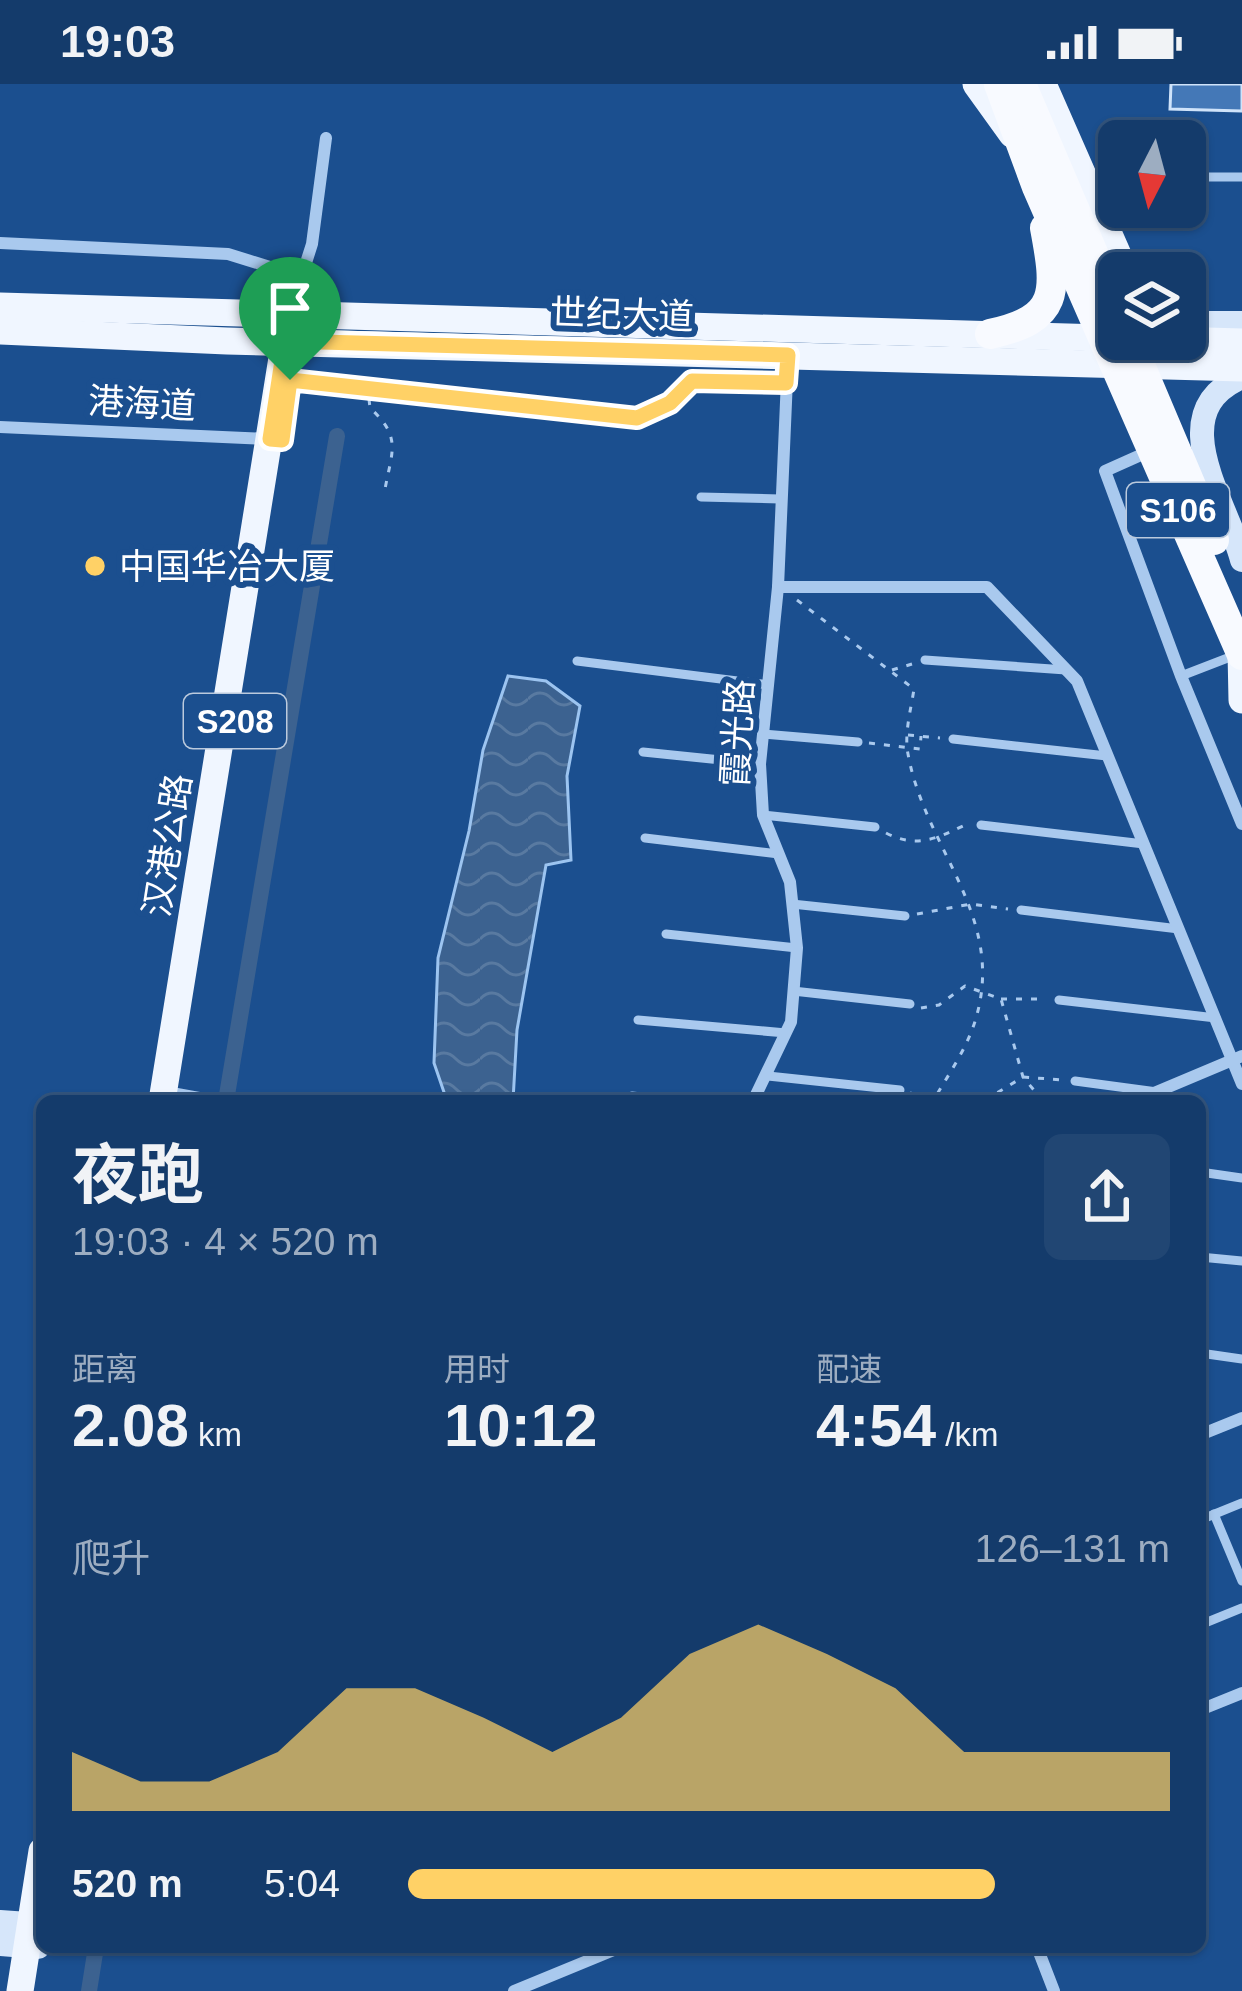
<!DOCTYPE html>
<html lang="zh">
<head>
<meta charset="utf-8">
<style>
	:root { --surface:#143b6b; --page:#214673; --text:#f1f3f6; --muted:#9dadc1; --line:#33557e; --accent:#ffd166 }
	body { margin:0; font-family:Helvetica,"Noto Sans SC",sans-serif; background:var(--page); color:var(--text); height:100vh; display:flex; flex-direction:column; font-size:45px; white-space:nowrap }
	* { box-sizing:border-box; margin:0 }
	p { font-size:39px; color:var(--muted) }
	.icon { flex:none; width:66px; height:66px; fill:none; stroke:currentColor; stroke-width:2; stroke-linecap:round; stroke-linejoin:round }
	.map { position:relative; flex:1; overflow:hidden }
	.drawer { position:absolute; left:36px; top:1011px; width:1170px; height:858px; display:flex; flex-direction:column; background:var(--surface); border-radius:18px; box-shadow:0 3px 9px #0004,0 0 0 3px var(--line) }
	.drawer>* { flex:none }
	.needle { width:78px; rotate:186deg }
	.tools { position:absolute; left:1098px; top:36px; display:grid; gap:24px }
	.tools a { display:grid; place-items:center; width:108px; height:108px; border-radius:18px; background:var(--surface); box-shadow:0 3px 9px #0004,0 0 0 3px var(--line); font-size:60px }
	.pin { position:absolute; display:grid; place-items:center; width:102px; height:102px; color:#fff; margin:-123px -51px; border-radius:50% 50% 50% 0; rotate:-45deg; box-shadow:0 0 12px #0007 }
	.pin .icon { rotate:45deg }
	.round { display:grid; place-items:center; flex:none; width:126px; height:126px; border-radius:18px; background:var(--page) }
	.summary { display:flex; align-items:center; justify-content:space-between; height:204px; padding:0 36px }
	h1 { font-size:66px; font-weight:700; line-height:90px }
	.stats { display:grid; grid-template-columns:repeat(3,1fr); gap:18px; height:204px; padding:12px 36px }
	.stats div { display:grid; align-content:center }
	.stats b { font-size:60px; font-weight:700 }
	.stats small { font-size:33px; font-weight:400 }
	.stats p { font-size:33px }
	.chart { height:336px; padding:24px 36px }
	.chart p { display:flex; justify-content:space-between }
	.chart svg { width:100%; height:216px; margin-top:12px; fill:var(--accent); opacity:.7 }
	ul { padding:0 36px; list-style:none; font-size:39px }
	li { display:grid; grid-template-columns:192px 144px 1fr; align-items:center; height:90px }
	li i { height:30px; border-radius:15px; background:var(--accent) }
	.status { display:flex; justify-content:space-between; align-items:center; height:84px; padding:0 60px; background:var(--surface); direction:ltr }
	.status svg { height:33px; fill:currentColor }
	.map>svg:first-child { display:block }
	.water { fill:url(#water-waves); stroke:#9cc4f0; stroke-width:3 }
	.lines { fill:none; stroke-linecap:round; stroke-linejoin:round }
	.canal { stroke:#3c6290; stroke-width:16 }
	.building { fill:#4478b7; stroke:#cfe3fa; stroke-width:3 }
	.path { stroke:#a9c9ee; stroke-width:3; stroke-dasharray:6 9; stroke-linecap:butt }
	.service { stroke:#a9c9ee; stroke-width:9 }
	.minor { stroke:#a9c9ee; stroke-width:12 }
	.secondary { stroke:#d6e6fa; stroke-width:24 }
	.primary { stroke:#f0f6ff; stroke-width:27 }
	.trunk { stroke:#f8faff; stroke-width:30 }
	.route-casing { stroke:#fff; stroke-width:24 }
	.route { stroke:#ffd166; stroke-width:15 }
	.poi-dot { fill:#ffd166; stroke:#1b4f8f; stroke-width:4.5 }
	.labels { text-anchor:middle; stroke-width:12; stroke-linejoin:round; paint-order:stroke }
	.shield { fill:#1b4f8f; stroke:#bbcadd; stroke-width:3 }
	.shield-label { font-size:33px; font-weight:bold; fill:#fff }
	.street-label { font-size:36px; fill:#fff; stroke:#1b4f8f }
	.poi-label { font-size:36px; fill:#fff; stroke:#1b4f8f; text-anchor:start }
</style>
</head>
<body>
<div class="status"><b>19:03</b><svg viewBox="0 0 49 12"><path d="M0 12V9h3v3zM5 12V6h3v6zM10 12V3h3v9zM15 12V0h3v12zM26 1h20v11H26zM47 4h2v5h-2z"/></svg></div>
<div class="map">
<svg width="1242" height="1907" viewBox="0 0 1242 1907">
	<defs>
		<pattern id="water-waves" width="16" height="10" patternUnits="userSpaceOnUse" patternTransform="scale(3)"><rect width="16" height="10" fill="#3c6290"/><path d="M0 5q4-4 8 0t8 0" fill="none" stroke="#597aa1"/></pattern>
	</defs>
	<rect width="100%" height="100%" fill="#1b4f8f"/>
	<!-- water -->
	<path class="water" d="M508 592 546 597 580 622 567 692 571 776 546 781 517 946 513 1017H447L434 979 438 874 469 747 483 666Z"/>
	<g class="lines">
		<!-- canal -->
		<g class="canal">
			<path d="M226 1017 337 352"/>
			<path d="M89 1907 96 1863"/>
		</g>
	</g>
	<!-- building -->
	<path class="building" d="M1171 0H1242V27L1170 25Z"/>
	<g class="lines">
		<!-- path -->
		<g class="path">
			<path d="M369 315 370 324C402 353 392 367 385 405"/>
			<path d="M650 330 670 319 692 297 772 299"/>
			<path d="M797 516 914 605C911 625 904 650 908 670 925 765 1006 832 976 934 968 963 948 991 933 1017"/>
			<path d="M892 586 912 580"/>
			<path d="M908 651 940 654"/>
			<path d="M869 659 920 665 921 652"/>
			<path d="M886 749C917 765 938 754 967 740"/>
			<path d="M917 830 971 820 1008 825"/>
			<path d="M1001 915H1045"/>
			<path d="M921 924 939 921 965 902 1001 915 1023 993 1043 1017"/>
			<path d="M910 1009 935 1015H987L1023 993 1062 996"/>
		</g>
		<!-- service -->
		<g class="service">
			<path d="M1195 93H1242"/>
			<path d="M284 295 637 335"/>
			<path d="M701 413 780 415"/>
			<path d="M925 576 1066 586"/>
			<path d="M577 577 769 601"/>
			<path d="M1181 592 1238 570"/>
			<path d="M763 650 858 658"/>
			<path d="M953 655 1107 672"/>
			<path d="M643 668 760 680"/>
			<path d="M763 731 875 743"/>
			<path d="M981 741 1144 760"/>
			<path d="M645 754 779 770"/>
			<path d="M792 820 905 832"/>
			<path d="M1021 826 1179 845"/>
			<path d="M666 850 797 864"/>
			<path d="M793 907 910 920"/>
			<path d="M1059 916 1216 934"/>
			<path d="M638 936 786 949"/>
			<path d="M768 992 900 1006"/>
			<path d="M1075 997 1157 1008"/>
			<path d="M169 1007 224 1017"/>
			<path d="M632 1012 678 1017"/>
			<path d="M1200 1088 1242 1094"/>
			<path d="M1200 1173 1242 1177"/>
			<path d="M1200 1269 1242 1275"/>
			<path d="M1214 1430 1242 1497"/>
			<path d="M1200 1436 1242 1419"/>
			<path d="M1200 1541 1242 1524"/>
		</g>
		<!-- minor -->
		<g class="minor">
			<path d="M0 159 228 170 302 193"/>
			<path d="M290 229 312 160 326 54"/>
			<path d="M0 343 269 355"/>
			<path d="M1152 366 1105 387 1181 592 1242 740"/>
			<path d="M778 503H987L1077 597 1242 1000"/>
			<path d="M753 1017 791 938 797 864 790 798 763 731 760 680 778 503 788 272"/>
			<path d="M1135 1017 1242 972"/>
			<path d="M1200 1351 1242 1334"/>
			<path d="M1200 1626 1242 1609"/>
			<path d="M1037 1863 1054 1907"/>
			<path d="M514 1907 621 1863"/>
		</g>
		<!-- secondary -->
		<g class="secondary">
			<path d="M1185 239H1242"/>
			<path d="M1242 293C1160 328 1227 418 1242 476"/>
			<path d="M0 1838 42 1841"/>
			<path d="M0 1860 38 1863"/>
		</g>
		<!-- primary -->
		<g class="primary">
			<path d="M976 0 1012 50"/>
			<path d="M1043 0 1126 189"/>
			<path d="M0 222 1242 258"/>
			<path d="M0 247 227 257 1242 284"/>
			<path d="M1241 568 1242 616"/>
			<path d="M162 1017 287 243"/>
			<path d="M20 1907 42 1767"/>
		</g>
		<!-- trunk -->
		<g class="trunk">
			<path d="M999 0 1037 103 1242 571"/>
			<path d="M1021 0 1119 230"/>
			<path d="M990 250C1060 235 1057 208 1045 144"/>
			<path d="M1129 255 1214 456"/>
		</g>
	</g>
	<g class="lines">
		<defs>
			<path id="route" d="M285 257 788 271 786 299 692 297 670 319 637 334 290 296 282 356 270 355Z"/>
		</defs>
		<!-- route casing -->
		<use href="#route" class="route-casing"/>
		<!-- route -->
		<use href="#route" class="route"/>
	</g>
	<!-- markers -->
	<circle class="poi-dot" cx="95" cy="482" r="12"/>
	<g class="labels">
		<!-- shield labels -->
		<g class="shield">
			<rect x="1127" y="399" width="102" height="54" rx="9"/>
			<rect x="184" y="610" width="102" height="54" rx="9"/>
		</g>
		<g class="shield-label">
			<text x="1178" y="438">S106</text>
			<text x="235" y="649">S208</text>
		</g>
		<!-- street labels -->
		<g class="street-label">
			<text transform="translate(622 230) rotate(2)" y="13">世纪大道</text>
			<text transform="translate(142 319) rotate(3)" y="13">港海道</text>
			<text transform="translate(737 649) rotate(-87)" y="13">霞光路</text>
			<text transform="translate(167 761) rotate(-81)" y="13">汉港公路</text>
		</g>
		<!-- poi labels -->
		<g class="poi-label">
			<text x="119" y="495">中国华冶大厦</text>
		</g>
	</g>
</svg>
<div class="tools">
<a><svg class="needle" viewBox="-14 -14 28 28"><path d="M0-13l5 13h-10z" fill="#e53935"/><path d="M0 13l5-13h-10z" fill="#9dadc1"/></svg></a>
<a><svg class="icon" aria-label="layers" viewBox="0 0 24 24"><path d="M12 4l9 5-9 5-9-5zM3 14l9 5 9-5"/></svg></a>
</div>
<div class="pin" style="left:290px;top:296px;background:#1e9e55"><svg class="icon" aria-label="arrive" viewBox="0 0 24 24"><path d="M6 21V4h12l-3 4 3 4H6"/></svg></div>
<section class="drawer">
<div class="summary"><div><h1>夜跑</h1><p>19:03 · 4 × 520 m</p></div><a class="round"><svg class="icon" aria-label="share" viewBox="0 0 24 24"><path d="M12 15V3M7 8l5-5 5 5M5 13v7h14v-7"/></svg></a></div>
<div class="stats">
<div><p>距离</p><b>2.08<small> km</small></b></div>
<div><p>用时</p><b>10:12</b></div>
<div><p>配速</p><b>4:54<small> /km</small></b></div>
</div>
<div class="chart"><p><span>爬升</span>126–131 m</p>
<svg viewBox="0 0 160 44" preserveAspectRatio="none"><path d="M0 44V32L10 38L20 38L30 32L40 19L50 19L60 25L70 32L80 25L90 12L100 6L110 12L120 19L130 32L140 32L150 32L160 32V44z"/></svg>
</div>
<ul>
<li><b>520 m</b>5:04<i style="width:77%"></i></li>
</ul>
</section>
</div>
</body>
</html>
